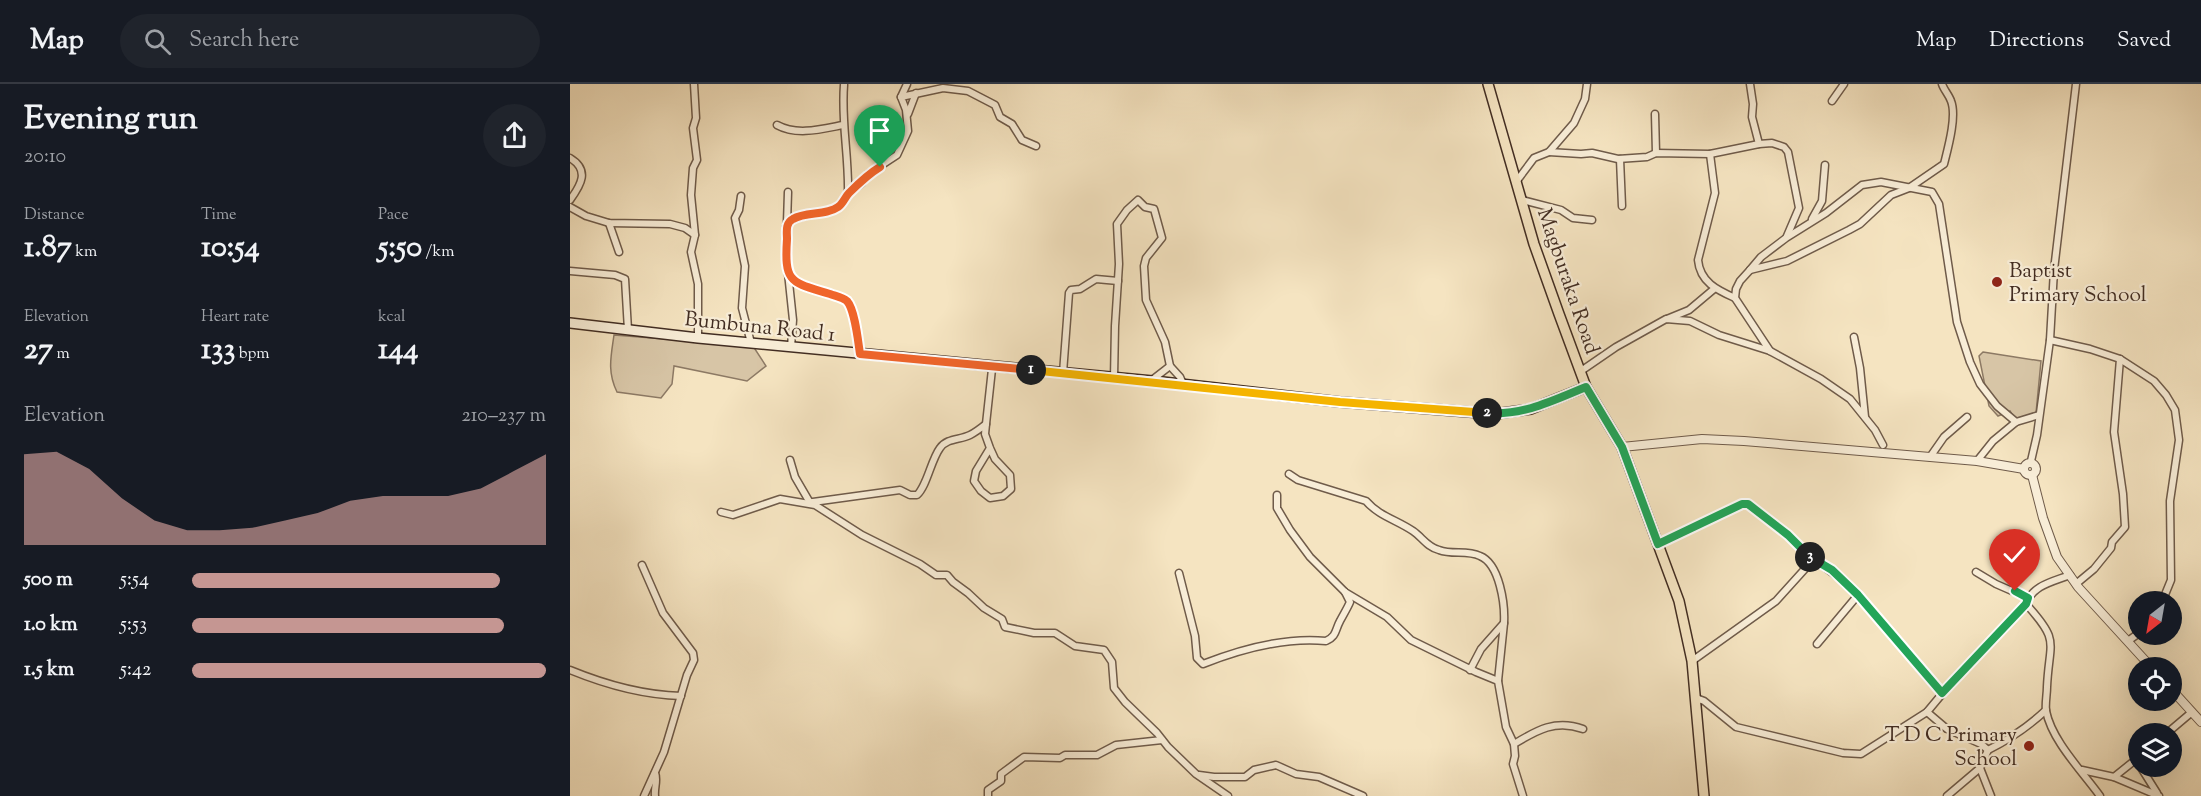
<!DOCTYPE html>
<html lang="en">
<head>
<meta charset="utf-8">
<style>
	:root { --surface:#171b24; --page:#20242c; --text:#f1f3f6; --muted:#9ea1a6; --line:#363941; --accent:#c59692 }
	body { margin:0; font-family:"Sorts Mill Goudy",serif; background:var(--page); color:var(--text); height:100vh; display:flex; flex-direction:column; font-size:22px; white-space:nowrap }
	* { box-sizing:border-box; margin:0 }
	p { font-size:20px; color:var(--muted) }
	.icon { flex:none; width:33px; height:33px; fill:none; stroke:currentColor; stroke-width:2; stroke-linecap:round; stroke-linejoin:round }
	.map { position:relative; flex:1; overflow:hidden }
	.sheet { display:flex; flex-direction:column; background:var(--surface); width:570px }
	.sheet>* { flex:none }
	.needle { width:39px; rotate:211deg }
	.tools { position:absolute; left:1558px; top:507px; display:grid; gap:12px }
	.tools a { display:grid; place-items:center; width:54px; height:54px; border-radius:50%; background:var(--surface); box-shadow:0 6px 24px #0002; font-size:30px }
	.pin { position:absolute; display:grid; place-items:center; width:51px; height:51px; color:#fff; margin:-62px -26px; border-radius:50% 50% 50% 0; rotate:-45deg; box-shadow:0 0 6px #0007 }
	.pin .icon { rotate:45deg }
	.km { position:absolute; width:30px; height:30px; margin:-15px; border-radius:50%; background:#222; color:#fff; font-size:16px; line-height:30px; text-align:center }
	.round { display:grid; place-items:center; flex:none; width:63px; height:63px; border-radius:32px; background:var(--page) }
	.head { display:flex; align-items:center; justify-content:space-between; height:102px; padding:0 24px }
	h1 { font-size:33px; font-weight:700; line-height:45px }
	.figures { display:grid; grid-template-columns:repeat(3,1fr); gap:9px; height:102px; padding:6px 24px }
	.figures div { display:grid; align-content:center }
	.figures b { font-size:30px; font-weight:700 }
	.figures small { font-size:16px; font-weight:400 }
	.figures p { font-size:16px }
	.chart { height:168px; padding:12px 24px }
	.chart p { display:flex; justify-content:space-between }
	.chart svg { width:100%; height:108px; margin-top:6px; fill:var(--accent); opacity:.7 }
	ul { padding:0 24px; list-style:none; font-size:20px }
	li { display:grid; grid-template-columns:96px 72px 1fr; align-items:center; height:45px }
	li i { height:15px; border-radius:8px; background:var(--accent) }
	header { display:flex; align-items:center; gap:36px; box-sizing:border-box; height:84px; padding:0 30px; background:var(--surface); border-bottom:2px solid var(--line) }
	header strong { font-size:28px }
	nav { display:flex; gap:33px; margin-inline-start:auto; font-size:21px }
	.search { width:420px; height:54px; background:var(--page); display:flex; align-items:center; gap:15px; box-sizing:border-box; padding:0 21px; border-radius:33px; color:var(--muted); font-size:22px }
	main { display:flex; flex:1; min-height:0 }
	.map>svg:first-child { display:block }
	.green { fill:#d7c5a6; stroke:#8c7964; stroke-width:1.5 }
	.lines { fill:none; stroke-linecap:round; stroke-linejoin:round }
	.minor-casing { stroke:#6f5b4a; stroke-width:9 }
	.tertiary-casing { stroke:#6f5b4a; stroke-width:10 }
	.secondary-casing { stroke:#422d22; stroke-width:12 }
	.primary-casing { stroke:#422d22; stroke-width:12 }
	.minor { stroke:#f8edd7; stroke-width:6 }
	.tertiary { stroke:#f8edd7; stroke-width:8 }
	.secondary { stroke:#f8edd7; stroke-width:9 }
	.primary { stroke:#f5e4c1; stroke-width:9 }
	.split-1-casing { stroke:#fff; stroke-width:12 }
	.split-2-casing { stroke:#fff; stroke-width:12 }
	.split-3-casing { stroke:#fff; stroke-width:12 }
	.split-4-casing { stroke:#fff; stroke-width:12 }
	.split-1 { stroke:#f0652b; stroke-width:8 }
	.split-2 { stroke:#f5b400; stroke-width:8 }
	.split-3 { stroke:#22a559; stroke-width:8 }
	.split-4 { stroke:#22a559; stroke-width:8 }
	.poi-dot { fill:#8f2418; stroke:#f8edd7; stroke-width:2 }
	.labels { text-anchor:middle; stroke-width:4.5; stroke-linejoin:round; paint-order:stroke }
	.poi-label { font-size:21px; fill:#422d22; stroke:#f8edd7; text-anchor:start }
	.street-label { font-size:21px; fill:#422d22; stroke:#f8edd7 }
</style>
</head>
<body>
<header>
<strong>Map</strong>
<div class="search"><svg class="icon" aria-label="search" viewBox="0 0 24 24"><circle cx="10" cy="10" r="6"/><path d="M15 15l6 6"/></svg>Search here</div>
<nav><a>Map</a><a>Directions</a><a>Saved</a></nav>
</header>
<main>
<section class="sheet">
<div class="head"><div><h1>Evening run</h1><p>20:10</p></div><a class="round"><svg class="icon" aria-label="share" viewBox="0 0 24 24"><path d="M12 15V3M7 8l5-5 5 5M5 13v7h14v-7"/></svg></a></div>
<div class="figures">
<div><p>Distance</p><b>1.87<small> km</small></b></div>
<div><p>Time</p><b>10:54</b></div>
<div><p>Pace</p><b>5:50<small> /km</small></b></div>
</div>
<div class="figures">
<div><p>Elevation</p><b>27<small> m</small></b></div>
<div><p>Heart rate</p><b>133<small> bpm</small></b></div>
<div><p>kcal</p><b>144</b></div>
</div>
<div class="chart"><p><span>Elevation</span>210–237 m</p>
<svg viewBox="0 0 160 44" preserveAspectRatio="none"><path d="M0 44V7L10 6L20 13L30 25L40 34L50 38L60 38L70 37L80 34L90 31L100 26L110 24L120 24L130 24L140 21L150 14L160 7V44z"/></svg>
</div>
<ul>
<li><b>500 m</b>5:54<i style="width:87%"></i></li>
<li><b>1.0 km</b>5:53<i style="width:88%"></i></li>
<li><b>1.5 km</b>5:42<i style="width:100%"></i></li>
</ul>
</section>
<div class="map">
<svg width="1631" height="712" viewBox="0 0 1631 712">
	<rect width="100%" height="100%" fill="#f5e4c1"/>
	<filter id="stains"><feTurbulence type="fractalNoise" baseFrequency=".00333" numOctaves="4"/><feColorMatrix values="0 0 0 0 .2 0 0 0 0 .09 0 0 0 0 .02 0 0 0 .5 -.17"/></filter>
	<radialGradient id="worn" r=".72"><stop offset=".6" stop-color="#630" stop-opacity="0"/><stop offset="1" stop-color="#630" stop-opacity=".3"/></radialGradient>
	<!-- green -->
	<g class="green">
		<path d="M44 251 183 262 196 282 177 297 104 282 102 300 91 314 47 308C37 288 41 272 44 251Z"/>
		<path d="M1413 268 1471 277 1466 329 1445 335 1440 327 1428 332 1419 322 1409 272Z"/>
	</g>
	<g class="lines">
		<defs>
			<g id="minor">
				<path d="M124 0 126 34 123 44 127 76 123 84 121 111 125 151 121 168 128 200V254"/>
				<path d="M1180 0 1183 20 1182 33 1189 60"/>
				<path d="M274 1C271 38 279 72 278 110"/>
				<path d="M331 13 337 0"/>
				<path d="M1262 17 1274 0"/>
				<path d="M338 30 346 9"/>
				<path d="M1085 30 1086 69"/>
				<path d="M207 41C227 52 252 45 273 41"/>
				<path d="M979 68 1011 70 1022 69 1048 75 1077 73 1086 69 1140 70 1189 60 1202 59 1214 63 1218 68 1229 124 1217 152"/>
				<path d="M1140 70 1145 109 1128 176C1130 198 1147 206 1165 214"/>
				<path d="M0 74C20 86 11 101 0 116"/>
				<path d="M1050 75 1052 122"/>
				<path d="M946 98 964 74 979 68 1004 39 1015 15 1017 0"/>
				<path d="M218 108 216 170 223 236 221 263"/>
				<path d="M171 112 169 126 165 134 175 182 172 224 181 259"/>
				<path d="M952 116 991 126 1003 134 1022 136"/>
				<path d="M0 123 16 132 39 139 100 140 115 144 125 151"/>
				<path d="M1242 135 1252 117 1255 81"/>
				<path d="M39 139 49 168"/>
				<path d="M216 143 223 135 267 124 278 110 292 99 298 90 327 71 338 47 336 26 331 13 373 4 398 7 425 21 430 33 442 40 452 56 466 62"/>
				<path d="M1180 186 1191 173 1216 154 1256 129 1292 101 1311 98 1362 108 1369 120 1387 238 1400 278 1410 300 1427 322 1446 338"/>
				<path d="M0 187 45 191 55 195 58 246"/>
				<path d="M219 192 228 199 271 214 279 219 285 237 290 270"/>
				<path d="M1097 235 1119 226 1144 205"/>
				<path d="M1284 253 1290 284 1295 333"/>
				<path d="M1480 256 1520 265 1550 275 1584 297 1596 311 1605 326 1609 356 1600 417 1601 496 1592 518"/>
				<path d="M1200 267 1165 214 1166 205 1170 197 1180 186 1217 177 1279 146 1290 140 1321 111 1339 104 1374 80C1378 64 1387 32 1381 17 1379 11 1374 6 1372 0"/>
				<path d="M600 282 610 293 613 300"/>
				<path d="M1011 287 1046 263 1096 235 1120 237 1149 251 1200 267 1251 295 1280 315 1305 346 1313 361"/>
				<path d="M493 289 499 209 501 206 510 205 526 195 548 197"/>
				<path d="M544 294 545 242 549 180 547 140 557 126 568 116 575 123 584 125 592 154 576 174 574 182 576 216 595 258 600 282 582 296"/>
				<path d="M416 340 422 285 427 283"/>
				<path d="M1360 373 1374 353 1397 333"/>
				<path d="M220 376 225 393 239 417 242 419"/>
				<path d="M1407 377 1423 357 1446 338 1469 331"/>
				<path d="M1461 377 1467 351 1480 256 1484 186 1506 0"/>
				<path d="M719 390 728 396 796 417C809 432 827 436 843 447 852 453 857 463 869 466 882 471 897 466 910 472 930 480 935 521 934 539L911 565 900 586"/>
				<path d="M707 411V424L720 446 740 473 775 508 817 533 841 556 906 588 928 597 936 643 944 660 945 672 943 680 953 712"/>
				<path d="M243 418 330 406 340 411H347C357 402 361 376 370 364 377 354 390 356 400 351 406 348 411 344 416 340L415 350 420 364 425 375 440 391 441 405 433 412 420 414 411 407 404 397 406 387 420 364"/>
				<path d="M151 428 163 431 210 415 245 421 292 451 350 480 366 491H377L383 498 398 509 414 524 432 535 435 543 464 549H485L505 562 534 566 542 578 544 604 555 618 587 649 598 663 626 690 658 712"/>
				<path d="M1088 460 1172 420 1178 421 1218 451 1243 476"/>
				<path d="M72 481 93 529 123 569 124 576 117 591 94 668 74 712"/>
				<path d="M1406 488 1426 500 1458 514"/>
				<path d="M609 489 625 552 627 574 633 580C671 565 715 553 756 557 767 552 765 546 770 537 773 531 777 525 780 518L775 508"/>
				<path d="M1506 500 1524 485 1541 464 1542 458 1555 443 1553 410 1544 348 1550 275"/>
				<path d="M1456 520C1491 558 1479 557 1477 603 1477 611 1475 619 1476 627 1482 657 1512 687 1530 712"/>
				<path d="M1558 557 1569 549"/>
				<path d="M1247 560 1288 511"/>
				<path d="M1122 577 1206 517 1243 476C1298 506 1329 566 1372 610"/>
				<path d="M0 586C34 600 74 611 111 612"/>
				<path d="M928 597 934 539"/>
				<path d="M1126 614 1134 617 1166 643 1273 669 1291 670 1357 628 1387 592 1422 557 1456 520C1463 501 1482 498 1500 491"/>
				<path d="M1357 628 1377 645 1411 660 1418 666"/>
				<path d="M1596 650 1622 628"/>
				<path d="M944 660C967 646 986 635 1013 645"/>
				<path d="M1570 682 1587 709"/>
				<path d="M1410 684 1421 712"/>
				<path d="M1512 686 1544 693 1589 712"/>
				<path d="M85 689C88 696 84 704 85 712"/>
				<path d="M629 691 644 693H675L684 686 706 681 726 690 749 693 793 712"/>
				<path d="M1544 693 1569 673"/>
				<path d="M418 712V706L431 697V690L454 673 490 674 495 671H527L546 661 592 656"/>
				<path d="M1377 712 1410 684 1418 666C1440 655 1458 643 1476 626"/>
			</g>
			<g id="tertiary">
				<path d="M1052 363 1132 355 1174 357 1407 377 1454 385"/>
				<circle cx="1460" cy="385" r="6"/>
				<path d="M1462 391 1473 434 1487 473 1508 503 1582 584"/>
				<path d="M1602 606 1631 638"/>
			</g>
			<path id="secondary" d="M0 239 128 254 593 298 770 318 925 330 961 325 1016 303"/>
			<path id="primary" d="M918 0 964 160 989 230 1016 303 1052 363 1109 517 1122 577 1134 712"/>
		</defs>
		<!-- minor casing -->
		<use href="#minor" class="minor-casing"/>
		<!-- tertiary casing -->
		<use href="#tertiary" class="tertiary-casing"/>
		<!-- secondary casing -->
		<use href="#secondary" class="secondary-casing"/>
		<!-- primary casing -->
		<use href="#primary" class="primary-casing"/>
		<!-- minor -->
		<use href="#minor" class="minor"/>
		<!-- tertiary -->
		<use href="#tertiary" class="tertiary"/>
		<!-- secondary -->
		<use href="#secondary" class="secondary"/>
		<!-- primary -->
		<use href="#primary" class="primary"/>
	</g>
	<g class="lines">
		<defs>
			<path id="split-1" d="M310 83C300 89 288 100 279 109 275 113 273 120 268 123 255 132 236 127 223 135 215 139 217 148 217 155 214 200 221 198 260 210 265 212 272 213 277 217 285 226 288 257 290 270L461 286"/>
			<path id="split-2" d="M461 286 770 318 917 329"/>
			<path id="split-3" d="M917 329C953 332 984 316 1016 303L1052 363 1088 460 1172 420H1178L1218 451 1240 473"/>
			<path id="split-4" d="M1240 473 1262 486 1288 511 1372 609 1456 520 1458 514 1445 507"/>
		</defs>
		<!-- split-1 casing -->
		<use href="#split-1" class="split-1-casing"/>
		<!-- split-2 casing -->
		<use href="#split-2" class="split-2-casing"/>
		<!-- split-3 casing -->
		<use href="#split-3" class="split-3-casing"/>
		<!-- split-4 casing -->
		<use href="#split-4" class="split-4-casing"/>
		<!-- split-1 -->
		<use href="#split-1" class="split-1"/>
		<!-- split-2 -->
		<use href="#split-2" class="split-2"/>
		<!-- split-3 -->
		<use href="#split-3" class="split-3"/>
		<!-- split-4 -->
		<use href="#split-4" class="split-4"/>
	</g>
	<!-- markers -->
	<g class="poi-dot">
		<circle cx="1427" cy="198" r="6"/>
		<circle cx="1459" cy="662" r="6"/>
	</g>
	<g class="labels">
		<!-- poi labels -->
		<g class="poi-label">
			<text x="1439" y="193">Baptist<tspan x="1439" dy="24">Primary School</tspan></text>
			<text x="1447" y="657" text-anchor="end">T D C Primary<tspan x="1447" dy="24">School</tspan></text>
		</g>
		<!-- street labels -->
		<g class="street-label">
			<text transform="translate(999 197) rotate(71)" y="7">Magburaka Road</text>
			<text transform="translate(190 242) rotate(6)" y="7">Bumbuna Road 1</text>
		</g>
	</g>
	<rect width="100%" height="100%" filter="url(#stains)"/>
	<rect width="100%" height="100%" fill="url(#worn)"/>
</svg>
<div class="tools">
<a><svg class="needle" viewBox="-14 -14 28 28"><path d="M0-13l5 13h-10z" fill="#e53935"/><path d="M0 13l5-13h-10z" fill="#9ea1a6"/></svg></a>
<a><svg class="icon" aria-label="locate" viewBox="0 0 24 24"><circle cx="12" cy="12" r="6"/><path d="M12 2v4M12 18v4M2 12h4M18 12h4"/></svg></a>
<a><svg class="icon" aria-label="layers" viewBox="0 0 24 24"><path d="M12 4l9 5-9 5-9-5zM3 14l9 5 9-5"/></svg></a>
</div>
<div class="pin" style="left:310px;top:83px;background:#1e9e55"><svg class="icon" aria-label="arrive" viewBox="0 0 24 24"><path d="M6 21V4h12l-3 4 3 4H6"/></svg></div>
<div class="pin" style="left:1445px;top:507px;background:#d93025"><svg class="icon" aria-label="check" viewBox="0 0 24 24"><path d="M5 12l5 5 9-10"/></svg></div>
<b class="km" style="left:461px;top:286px">1</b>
<b class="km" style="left:917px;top:329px">2</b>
<b class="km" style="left:1240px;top:473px">3</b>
</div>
</main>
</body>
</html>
